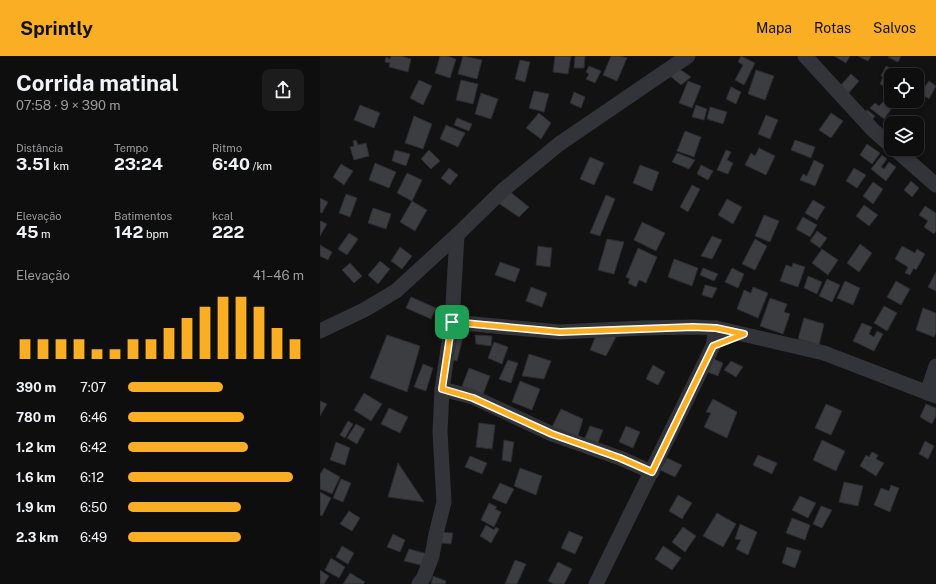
<!DOCTYPE html>
<html lang="pt">
<head>
<meta charset="utf-8">
<style>
	:root { --surface:#0e0e0e; --page:#1c1c1c; --text:#f1f3f6; --muted:#9b9c9e; --line:#2e2e2e; --accent:#faae23 }
	body { margin:0; font-family:"Public Sans",sans-serif; background:var(--page); color:var(--text); height:100vh; display:flex; flex-direction:column; font-size:15px; white-space:nowrap }
	* { box-sizing:border-box; margin:0 }
	p { font-size:13px; color:var(--muted) }
	.icon { flex:none; width:22px; height:22px; fill:none; stroke:currentColor; stroke-width:2; stroke-linecap:round; stroke-linejoin:round }
	.map { position:relative; flex:1; overflow:hidden }
	.sheet { display:flex; flex-direction:column; background:var(--surface); width:320px }
	.sheet>* { flex:none }
	.buttons { position:absolute; left:564px; top:12px; display:grid; gap:8px }
	.buttons a { display:grid; place-items:center; width:40px; height:40px; border-radius:8px; background:var(--surface); box-shadow:0 2px 6px #0003,0 0 0 1px var(--line); font-size:20px }
	.pin { position:absolute; display:grid; place-items:center; width:34px; height:34px; color:#fff; margin:-17px; border-radius:8px; box-shadow:0 2px 6px #0006 }
	.round { display:grid; place-items:center; flex:none; width:42px; height:42px; border-radius:8px; background:var(--page) }
	.summary { display:flex; align-items:center; justify-content:space-between; height:68px; padding:0 16px }
	h1 { font-size:22px; font-weight:700; line-height:30px }
	.metrics { display:grid; grid-template-columns:repeat(3,1fr); gap:6px; height:68px; padding:4px 16px }
	.metrics div { display:grid; align-content:center }
	.metrics b { font-size:17px; font-weight:700 }
	.metrics small { font-size:11px; font-weight:400 }
	.metrics p { font-size:11px }
	.chart { height:112px; padding:8px 16px }
	.chart p { display:flex; justify-content:space-between }
	.chart svg { width:100%; height:72px; margin-top:4px; stroke:var(--accent); stroke-width:6 }
	ul { padding:0 16px; list-style:none; font-size:13px }
	li { display:grid; grid-template-columns:64px 48px 1fr; align-items:center; height:30px }
	li i { height:10px; border-radius:5px; background:var(--accent) }
	header { display:flex; align-items:center; gap:24px; box-sizing:border-box; height:56px; padding:0 20px; background:var(--accent); color:#111 }
	header strong { font-size:19px }
	nav { display:flex; gap:22px; margin-inline-start:auto; font-size:14px }
	main { display:flex; flex:1; min-height:0 }
	.map>svg:first-child { display:block }
	.building { fill:#3c3d41; stroke:#2c2c30 }
	.lines { fill:none; stroke-linecap:round; stroke-linejoin:round }
	.street { stroke:#333439; stroke-width:15 }
	.route-casing { stroke:#fff; stroke-width:8 }
	.route { stroke:#faae23; stroke-width:5 }
</style>
</head>
<body>
<header>
<strong>Sprintly</strong>
<nav><a>Mapa</a><a>Rotas</a><a>Salvos</a></nav>
</header>
<main>
<section class="sheet">
<div class="summary"><div><h1>Corrida matinal</h1><p>07:58 · 9 × 390 m</p></div><a class="round"><svg class="icon" aria-label="share" viewBox="0 0 24 24"><path d="M12 15V3M7 8l5-5 5 5M5 13v7h14v-7"/></svg></a></div>
<div class="metrics">
<div><p>Distância</p><b>3.51<small> km</small></b></div>
<div><p>Tempo</p><b>23:24</b></div>
<div><p>Ritmo</p><b>6:40<small> /km</small></b></div>
</div>
<div class="metrics">
<div><p>Elevação</p><b>45<small> m</small></b></div>
<div><p>Batimentos</p><b>142<small> bpm</small></b></div>
<div><p>kcal</p><b>222</b></div>
</div>
<div class="chart"><p><span>Elevação</span>41–46 m</p>
<svg viewBox="0 0 160 44" preserveAspectRatio="none"><path d="M5 44V32M15 44V32M25 44V32M35 44V32M45 44V38M55 44V38M65 44V32M75 44V32M85 44V25M95 44V19M105 44V12M115 44V6M125 44V6M135 44V12M145 44V25M155 44V32"/></svg>
</div>
<ul>
<li><b>390 m</b>7:07<i style="width:54%"></i></li>
<li><b>780 m</b>6:46<i style="width:66%"></i></li>
<li><b>1.2 km</b>6:42<i style="width:68%"></i></li>
<li><b>1.6 km</b>6:12<i style="width:94%"></i></li>
<li><b>1.9 km</b>6:50<i style="width:64%"></i></li>
<li><b>2.3 km</b>6:49<i style="width:64%"></i></li>
</ul>
</section>
<div class="map">
<svg width="616" height="528" viewBox="0 0 616 528">
	<rect width="100%" height="100%" fill="#121213"/>
	<!-- building -->
	<g class="building">
		<path d="M71 0H81L91 3 88 16 69 11 70 7 65 6 66 1 70 3Z"/>
		<path d="M120 0H127L136 3 130 22 115 17Z"/>
		<path d="M143 0 162 4 157 23 138 18Z"/>
		<path d="M235 0H251L248 18 233 16Z"/>
		<path d="M255 0H265L264 12H254Z"/>
		<path d="M291 0H301L307 2 297 25 283 19Z"/>
		<path d="M421 0 435 7 424 29 415 24 423 9 418 6Z"/>
		<path d="M514 0H530L526 7Z"/>
		<path d="M538 0H551L548 5Z"/>
		<path d="M569 0H581L578 6 568 1Z"/>
		<path d="M200 4 210 6 205 26 195 23Z"/>
		<path d="M269 10 281 15 275 27 266 23 269 18 266 16Z"/>
		<path d="M566 10 574 14 566 31 560 28 563 21 561 20Z"/>
		<path d="M358 12 371 21 361 29 350 20Z"/>
		<path d="M436 14 454 20 445 44 428 38Z"/>
		<path d="M591 15 603 20 599 31 597 30V19H589Z"/>
		<path d="M531 18 539 25 526 40 518 32Z"/>
		<path d="M99 24 112 30 103 49 90 42Z"/>
		<path d="M141 24 158 28 153 48 136 44Z"/>
		<path d="M368 25 381 30 372 52 359 47Z"/>
		<path d="M609 25 616 30 609 43 600 37Z"/>
		<path d="M411 31 421 36 416 48 406 43Z"/>
		<path d="M214 35 229 38 224 56 209 52Z"/>
		<path d="M254 36 265 41 261 52 250 47Z"/>
		<path d="M161 37 178 43 171 63 155 58Z"/>
		<path d="M564 45 572 52 564 63 550 52 555 47 559 50Z"/>
		<path d="M40 49 60 57 54 72 34 64Z"/>
		<path d="M376 49 387 53 384 64 372 61Z"/>
		<path d="M390 51 407 56 403 68 387 63Z"/>
		<path d="M547 54 555 60 547 70 539 64Z"/>
		<path d="M219 57 231 67 221 83 206 72Z"/>
		<path d="M511 57 523 65 511 82 499 74Z"/>
		<path d="M446 59 458 64 450 83 438 78Z"/>
		<path d="M94 60 112 68 103 93 85 87Z"/>
		<path d="M137 62 152 68 149 75 134 69Z"/>
		<path d="M126 69 145 77 138 91 120 83Z"/>
		<path d="M365 75 381 81 374 101 357 95Z"/>
		<path d="M597 77 604 80 597 92Z"/>
		<path d="M36 84 38 89 46 87 49 100 34 104 30 91 34 90 33 85Z"/>
		<path d="M475 84 495 91 491 102 471 94Z"/>
		<path d="M547 88 560 97 552 108 540 99Z"/>
		<path d="M439 92 455 100 446 119 425 109 431 97 435 100Z"/>
		<path d="M583 93H597L593 99Z"/>
		<path d="M75 94 90 98 86 110 72 105Z"/>
		<path d="M109 94 120 105 111 113 101 103Z"/>
		<path d="M406 94 411 96 407 104 413 107 408 118 397 114Z"/>
		<path d="M357 97 375 104 369 113 352 106Z"/>
		<path d="M562 99 567 103 561 111 564 113 569 106 576 111 566 125 551 113Z"/>
		<path d="M270 101 284 107 274 129 260 123Z"/>
		<path d="M494 104 504 109 495 130 480 124 483 118 487 120Z"/>
		<path d="M55 107 76 116 69 132 49 124Z"/>
		<path d="M21 108 33 115 24 129 13 121Z"/>
		<path d="M320 109 339 116 332 135 313 127Z"/>
		<path d="M381 109 393 115 388 124 377 118Z"/>
		<path d="M129 112 138 119 130 129 121 122Z"/>
		<path d="M534 112 546 119 537 132 526 125Z"/>
		<path d="M87 117 102 124 92 145 77 137Z"/>
		<path d="M591 125 599 132 592 141 584 134Z"/>
		<path d="M553 126 563 133 553 148 543 140Z"/>
		<path d="M372 129 380 133 368 156 360 151Z"/>
		<path d="M189 135 209 151 199 161 178 147Z"/>
		<path d="M26 138 37 142 30 161 19 157Z"/>
		<path d="M286 139 295 143 280 180 270 177Z"/>
		<path d="M0 142 8 146 2 157 0 156Z"/>
		<path d="M407 143 422 151 413 168 398 159Z"/>
		<path d="M493 144 505 151 497 164 485 157Z"/>
		<path d="M92 145 107 154 95 175 80 166Z"/>
		<path d="M544 149 558 159 549 170 536 160Z"/>
		<path d="M605 150 616 157V175L614 178 604 171 608 165 599 159Z"/>
		<path d="M53 152 71 158 66 173 48 167Z"/>
		<path d="M444 159 459 165 450 186 435 180Z"/>
		<path d="M483 161 497 169 490 181 476 173Z"/>
		<path d="M1 165 7 168 0 180V166Z"/>
		<path d="M322 166 345 177 336 195 314 184Z"/>
		<path d="M497 175 507 182 500 192 490 185Z"/>
		<path d="M29 177 38 183 27 199 18 193Z"/>
		<path d="M392 180 402 184 392 203 381 200Z"/>
		<path d="M287 183 304 186 294 218 278 214Z"/>
		<path d="M435 183 447 190 435 214 422 208Z"/>
		<path d="M540 188 552 197 539 216 527 207Z"/>
		<path d="M0 189 12 196 8 204 0 200Z"/>
		<path d="M218 190 232 192 230 211 216 209Z"/>
		<path d="M582 190 595 197 597 193 605 198 596 214 594 212 590 219 585 217 588 211 575 203Z"/>
		<path d="M80 191 92 200 82 213 71 205Z"/>
		<path d="M318 192 337 201 326 227 319 224 316 231 308 227 310 223 306 221Z"/>
		<path d="M502 193 518 204 508 219 492 207Z"/>
		<path d="M354 203 378 212 372 230 348 221Z"/>
		<path d="M60 205 70 213 58 228 48 219Z"/>
		<path d="M180 206 200 213 195 226 175 219Z"/>
		<path d="M30 207 42 220 34 227 22 214Z"/>
		<path d="M473 207 485 211 478 231 460 225 466 209 472 211Z"/>
		<path d="M383 212 398 218 394 225 380 219Z"/>
		<path d="M412 212 424 218 418 232 405 226Z"/>
		<path d="M616 216V235L608 231Z"/>
		<path d="M488 220 502 226 497 238 484 232Z"/>
		<path d="M507 223 520 229 512 246 499 240Z"/>
		<path d="M525 225 540 232 533 249 517 242Z"/>
		<path d="M576 225 590 233 581 249 567 241Z"/>
		<path d="M385 229 397 232 392 242 382 239Z"/>
		<path d="M211 231 227 237 222 251 206 245Z"/>
		<path d="M433 231 448 237 438 262 417 253 424 234 431 237Z"/>
		<path d="M91 241 116 252 111 263 86 252Z"/>
		<path d="M450 242 467 248 464 256 470 258 463 278 440 270Z"/>
		<path d="M564 250 577 257 567 275 554 267Z"/>
		<path d="M603 252 616 257V277L614 281 596 274Z"/>
		<path d="M484 262 504 268 499 289 478 283Z"/>
		<path d="M542 267 552 271 549 278 554 281 557 275 563 278 554 295 533 285Z"/>
		<path d="M280 270 297 279 286 300 270 294Z"/>
		<path d="M129 274 144 277 137 305 124 303Z"/>
		<path d="M67 279 100 290 87 336 50 322Z"/>
		<path d="M155 279 172 280 171 290 156 288Z"/>
		<path d="M174 286 188 291 182 308 168 302Z"/>
		<path d="M209 298 231 305 224 323 202 320Z"/>
		<path d="M391 302 403 307 398 320 385 315Z"/>
		<path d="M188 304 198 307 191 327 179 323Z"/>
		<path d="M411 305 423 311 416 321 404 314Z"/>
		<path d="M103 308 113 312 106 335 94 331Z"/>
		<path d="M333 309 345 316 338 329 326 323Z"/>
		<path d="M149 312 170 320 162 341 141 333Z"/>
		<path d="M200 325 220 333 212 354 192 346Z"/>
		<path d="M44 337 62 348 51 365 34 354Z"/>
		<path d="M393 343 417 356 407 382 384 371 391 357 386 356Z"/>
		<path d="M0 345 7 348 0 360Z"/>
		<path d="M506 348 522 355 511 379 495 372Z"/>
		<path d="M606 348 616 352V360L612 368 600 361Z"/>
		<path d="M69 352 88 361 80 377 61 368Z"/>
		<path d="M241 353 263 363 257 383 231 373Z"/>
		<path d="M28 365 33 368 25 382 20 379Z"/>
		<path d="M159 367 175 369 172 393 156 391Z"/>
		<path d="M36 368 45 373 37 388 27 382Z"/>
		<path d="M270 370 283 374 276 392 263 387Z"/>
		<path d="M306 370 320 376 313 392 299 386Z"/>
		<path d="M184 384 194 386 191 406 182 404Z"/>
		<path d="M502 384 525 395 516 415 493 404Z"/>
		<path d="M605 385 614 390 608 403 599 398Z"/>
		<path d="M16 386 30 392 25 409 10 404Z"/>
		<path d="M552 396 558 399 556 403 564 407 556 420 540 410 546 399 549 401Z"/>
		<path d="M438 399 457 407 452 418 433 409Z"/>
		<path d="M150 400 167 407 162 418 145 411Z"/>
		<path d="M347 402 362 409 355 421 340 414Z"/>
		<path d="M78 407 104 446 68 441Z"/>
		<path d="M4 412 20 421 12 438 0 433V417H1Z"/>
		<path d="M200 412 222 420 216 439 194 430Z"/>
		<path d="M21 423 31 427 23 446 13 442Z"/>
		<path d="M524 426 543 430 538 450 519 446Z"/>
		<path d="M180 427 194 433 186 448 172 442Z"/>
		<path d="M571 429 579 432 570 456 554 449 561 432 569 435Z"/>
		<path d="M0 436 11 442 2 460 0 459Z"/>
		<path d="M358 439 372 447 362 463 349 455Z"/>
		<path d="M480 440 496 447 488 462 472 454Z"/>
		<path d="M169 447 177 451 175 453 181 456 174 471 161 464Z"/>
		<path d="M501 450 512 454 502 472 493 468Z"/>
		<path d="M29 455 40 462 32 475 20 468Z"/>
		<path d="M397 457 416 468 403 491 383 480Z"/>
		<path d="M472 462 490 469 485 484 466 477Z"/>
		<path d="M420 468 437 476 428 499 416 493 421 484 415 483Z"/>
		<path d="M166 469 174 474 176 471 179 473 171 487 160 480Z"/>
		<path d="M363 471 376 480 365 496 352 486Z"/>
		<path d="M249 475 263 481 255 498 241 492Z"/>
		<path d="M113 476 133 477 131 488 113 486Z"/>
		<path d="M73 478 85 484 80 496 67 491Z"/>
		<path d="M22 490 34 497 28 508 16 501Z"/>
		<path d="M343 490 361 502 352 514 335 503Z"/>
		<path d="M467 491 481 495 475 512 462 507Z"/>
		<path d="M89 493 108 498 104 510 84 505Z"/>
		<path d="M11 502 25 511 19 522 5 514Z"/>
		<path d="M195 504 206 508 197 528H185Z"/>
		<path d="M238 506 252 513 244 528H234L228 525Z"/>
		<path d="M0 514 9 520 4 528H0Z"/>
		<path d="M30 517 45 526 43 528H23Z"/>
		<path d="M113 520 126 525 125 528H111Z"/>
	</g>
	<g class="lines">
		<!-- street -->
		<g class="street">
			<path d="M485 0 553 74 571 90"/>
			<path d="M575 93 616 129"/>
			<path d="M132 266 240 276 322 272 373 271 396 272 504 297 616 340"/>
			<path d="M0 275 44 254 76 235 137 179 182 135 239 88 368 0"/>
			<path d="M122 333 153 341 232 378 300 402 332 416"/>
			<path d="M607 337 616 310"/>
			<path d="M99 528 104 521 112 500 116 478 124 446 120 376 122 333 132 266 137 179"/>
			<path d="M276 528 393 290 396 272"/>
		</g>
	</g>
	<g class="lines">
		<defs>
			<path id="route" d="M132 266 240 276 373 271 396 272 424 278 393 290 332 416 300 402 232 378 153 342 122 333Z"/>
		</defs>
		<!-- route casing -->
		<use href="#route" class="route-casing"/>
		<!-- route -->
		<use href="#route" class="route"/>
	</g>
</svg>
<div class="buttons">
<a><svg class="icon" aria-label="locate" viewBox="0 0 24 24"><circle cx="12" cy="12" r="6"/><path d="M12 2v4M12 18v4M2 12h4M18 12h4"/></svg></a>
<a><svg class="icon" aria-label="layers" viewBox="0 0 24 24"><path d="M12 4l9 5-9 5-9-5zM3 14l9 5 9-5"/></svg></a>
</div>
<div class="pin" style="left:132px;top:266px;background:#1e9e55"><svg class="icon" aria-label="arrive" viewBox="0 0 24 24"><path d="M6 21V4h12l-3 4 3 4H6"/></svg></div>
</div>
</main>
</body>
</html>
